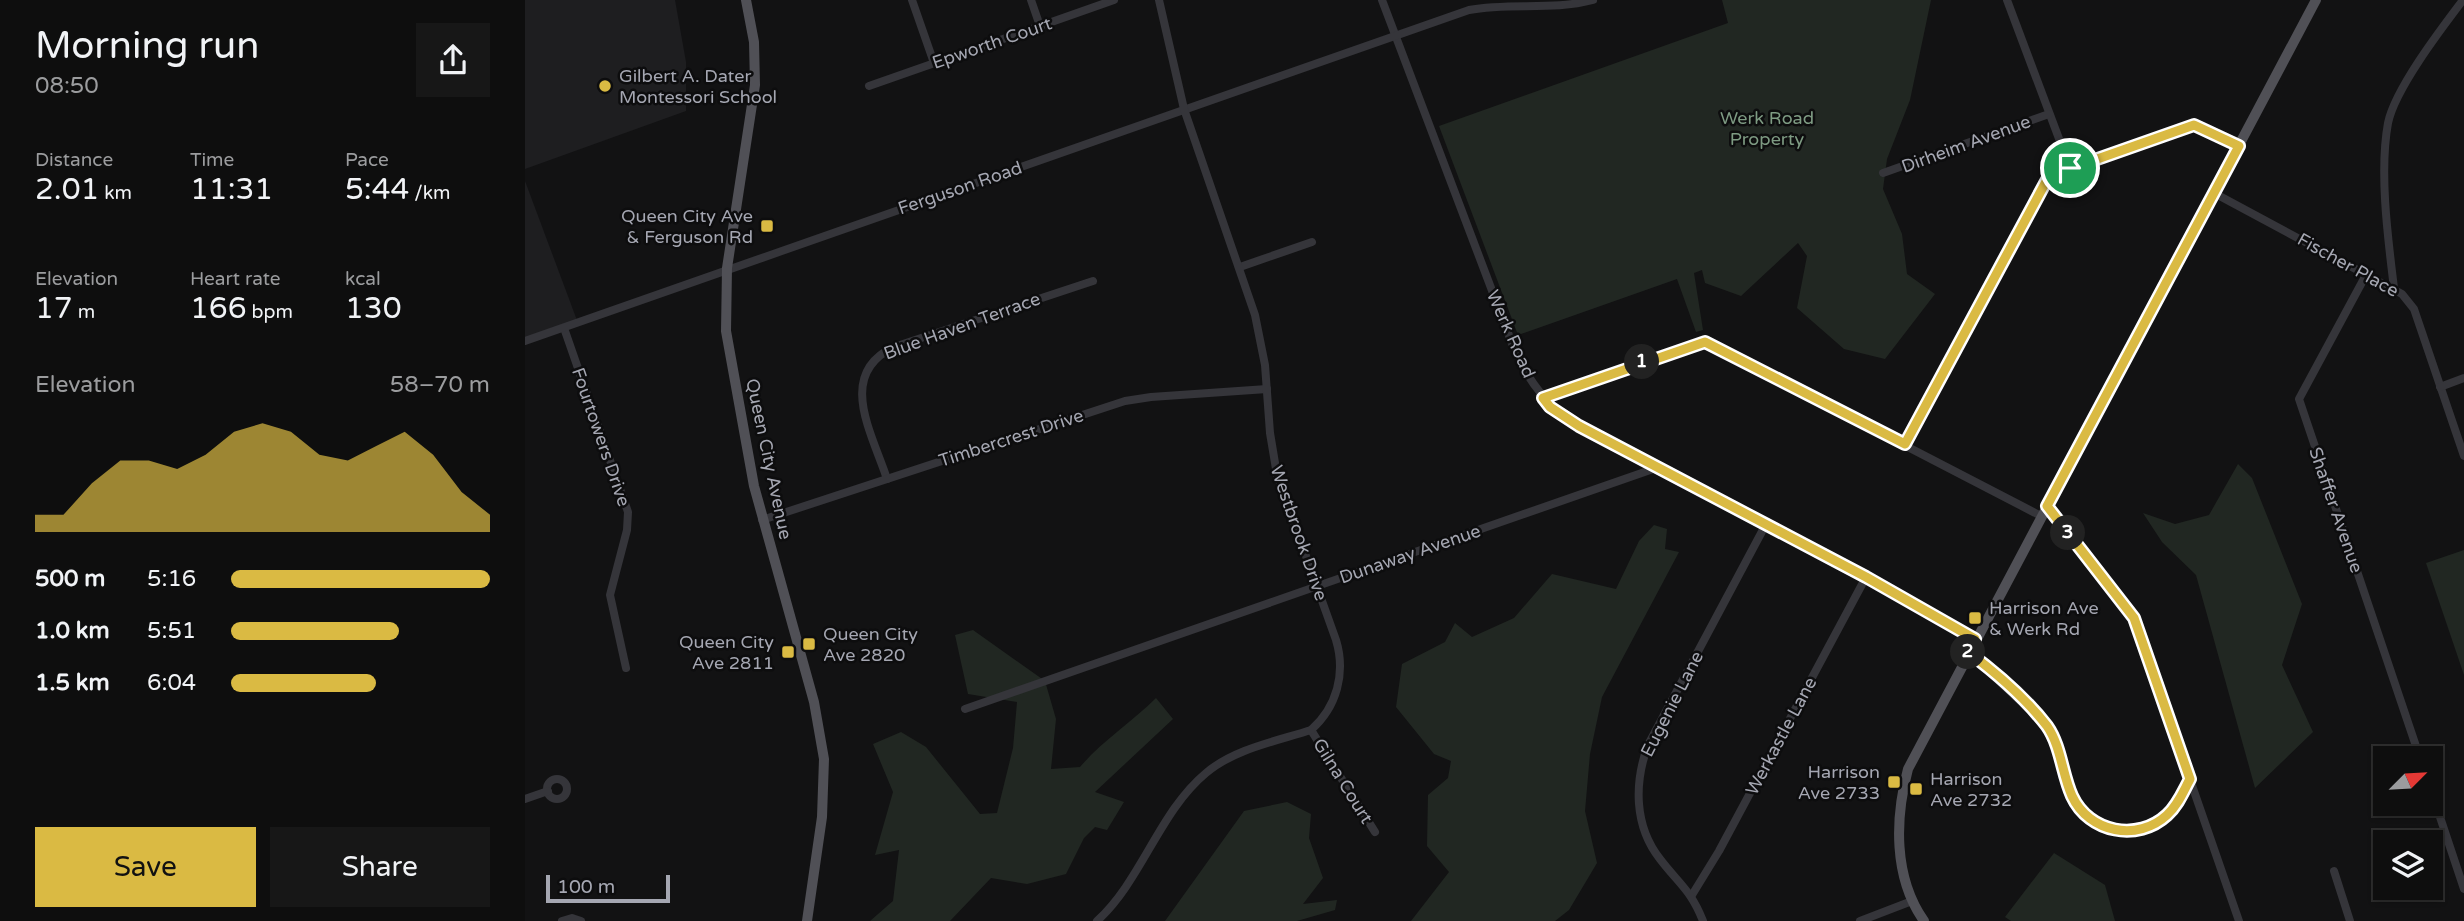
<!DOCTYPE html>
<html lang="en">
<head>
<meta charset="utf-8">
<style>
	:root { --surface:#0e0e0e; --page:#171717; --text:#f1f3f6; --muted:#9b9c9e; --line:#2e2e2e; --accent:#daba43 }
	body { margin:0; font-family:"Varela Round",sans-serif; background:var(--page); color:var(--text); height:100vh; display:flex; flex-direction:column; font-size:26px; white-space:nowrap }
	* { box-sizing:border-box; margin:0 }
	p { font-size:23px; color:var(--muted) }
	.icon { flex:none; width:38px; height:38px; fill:none; stroke:currentColor; stroke-width:2; stroke-linecap:round; stroke-linejoin:round }
	.map { position:relative; flex:1; overflow:hidden }
	.sheet { display:flex; flex-direction:column; background:var(--surface); width:525px }
	.sheet>* { flex:none }
	.needle { width:46px; rotate:66deg }
	.controls { position:absolute; left:1848px; top:746px; display:grid; gap:14px }
	.controls a { display:grid; place-items:center; width:70px; height:70px; border-radius:0px; background:var(--surface); box-shadow:0 2px 5px #0004,0 0 0 2px var(--line); font-size:35px }
	.scale { position:absolute; left:21px; bottom:18px; width:124px; box-sizing:border-box; padding-left:7px; border:4px solid #a5a7b2; border-top:0; font-size:19px; line-height:24px; white-space:nowrap; color:#a5a7b2; -webkit-text-stroke:5px #0d0d0e; paint-order:stroke }
	.pin { position:absolute; display:grid; place-items:center; width:60px; height:60px; color:#fff; margin:-30px; border:4px solid #fff; border-radius:50%; box-shadow:0 2px 7px #0007 }
	.km { position:absolute; width:35px; height:35px; margin:-18px; border-radius:50%; background:#222; color:#fff; font-size:19px; line-height:35px; text-align:center }
	.round { display:grid; place-items:center; flex:none; width:74px; height:74px; border-radius:0px; background:var(--page) }
	.head { display:flex; align-items:center; justify-content:space-between; height:119px; padding:0 35px }
	h1 { font-size:38px; font-weight:600; line-height:52px }
	.figures { display:grid; grid-template-columns:repeat(3,1fr); gap:10px; height:119px; padding:7px 35px }
	.figures div { display:grid; align-content:center }
	.figures b { font-size:30px; font-weight:600 }
	.figures small { font-size:19px; font-weight:400 }
	.figures p { font-size:19px }
	.chart { height:196px; padding:14px 35px }
	.chart p { display:flex; justify-content:space-between }
	.chart svg { width:100%; height:126px; margin-top:7px; fill:var(--accent); opacity:.7 }
	.cta { display:flex; gap:14px; margin-top:auto; padding:14px 35px }
	.cta a { flex:1; height:80px; border-radius:0px; background:var(--accent); color:#111; font-size:28px; font-weight:600; line-height:80px; text-align:center }
	.cta a+a { background:var(--page); color:var(--text) }
	ul { padding:0 35px; list-style:none; font-size:23px }
	li { display:grid; grid-template-columns:112px 84px 1fr; align-items:center; height:52px }
	li i { height:18px; border-radius:9px; background:var(--accent) }
	main { display:flex; flex:1; min-height:0 }
	.map>svg:first-child { display:block }
	.built { fill:#1e1e20 }
	.green { fill:#212722 }
	.lines { fill:none; stroke-linecap:round; stroke-linejoin:round }
	.minor { stroke:#35353a; stroke-width:8 }
	.major { stroke:#505056; stroke-width:10 }
	.route-casing { stroke:#fff; stroke-width:14 }
	.route { stroke:#daba43; stroke-width:9 }
	.poi-dot { fill:#daba43; stroke:#0d0d0e; stroke-width:2.5 }
	.labels { text-anchor:middle; stroke-width:5; stroke-linejoin:round; paint-order:stroke }
	.street-label { font-size:18px; fill:#a5a7b2; stroke:#0d0d0e }
	.poi-label { font-size:18px; fill:#a5a7b2; stroke:#0d0d0e; text-anchor:start }
	.park-label { font-size:18px; fill:#7e9b83; stroke:#0d0d0e }
</style>
</head>
<body>
<main>
<section class="sheet">
<div class="head"><div><h1>Morning run</h1><p>08:50</p></div><a class="round"><svg class="icon" aria-label="share" viewBox="0 0 24 24"><path d="M12 15V3M7 8l5-5 5 5M5 13v7h14v-7"/></svg></a></div>
<div class="figures">
<div><p>Distance</p><b>2.01<small> km</small></b></div>
<div><p>Time</p><b>11:31</b></div>
<div><p>Pace</p><b>5:44<small> /km</small></b></div>
</div>
<div class="figures">
<div><p>Elevation</p><b>17<small> m</small></b></div>
<div><p>Heart rate</p><b>166<small> bpm</small></b></div>
<div><p>kcal</p><b>130</b></div>
</div>
<div class="chart"><p><span>Elevation</span>58–70 m</p>
<svg viewBox="0 0 160 44" preserveAspectRatio="none"><path d="M0 44V38L10 38L20 27L30 19L40 19L50 22L60 17L70 9L80 6L90 9L100 17L110 19L120 14L130 9L140 17L150 30L160 38V44z"/></svg>
</div>
<ul>
<li><b>500 m</b>5:16<i style="width:100%"></i></li>
<li><b>1.0 km</b>5:51<i style="width:65%"></i></li>
<li><b>1.5 km</b>6:04<i style="width:56%"></i></li>
</ul>
<div class="cta"><a>Save</a><a>Share</a></div>
</section>
<div class="map">
<svg width="1939" height="921" viewBox="0 0 1939 921">
	<rect width="100%" height="100%" fill="#121213"/>
	<!-- built -->
	<g class="built">
		<path d="M0 0H150L161 62V111L0 169Z"/>
		<path d="M0 181 53 323 0 341Z"/>
	</g>
	<!-- green -->
	<g class="green">
		<path d="M1197 0H1406L1385 100 1362 159 1358 189 1377 234 1382 274 1410 294 1360 359 1319 349 1272 308 1282 256 1273 243 1216 296 1180 283 1177 270 1169 273 1178 330 1171 332 1152 279 993 335 914 126 1203 23Z"/>
		<path d="M1713 464 1727 478 1777 604 1757 665 1788 732 1730 788 1671 575 1637 542 1618 513 1650 524 1684 515Z"/>
		<path d="M1129 525 1142 529 1140 549 1154 552 1077 697 1065 754 1060 811 1072 863 1044 910 1030 921H886L924 872 902 846 903 795 923 778 926 761 909 754 871 707 877 664 920 642 930 623 947 637 989 618 1027 574 1091 589 1114 541Z"/>
		<path d="M1939 550V675L1901 563Z"/>
		<path d="M448 630 520 681 531 719 526 769 555 767C577 741 607 722 631 698L648 719 570 792 599 802 582 830 570 827 559 838 541 874 502 884 466 878 425 921H345L368 901 374 850 350 855 368 792 348 744 376 732 401 747 455 814 472 813 488 748 492 702 443 694 430 635Z"/>
		<path d="M762 802 786 814 784 838 798 878 778 904 812 900 810 910 772 921H640L719 811Z"/>
		<path d="M1529 853 1580 885 1590 921H1486L1480 917Z"/>
	</g>
	<g class="lines">
		<!-- minor -->
		<g class="minor">
			<path d="M387 0 409 63"/>
			<path d="M506 0 515 26"/>
			<path d="M857 0 988 346C1003 381 1021 405 1054 426L1341 577 1450 639"/>
			<path d="M1482 0 1545 168"/>
			<path d="M344 86 589 0"/>
			<path d="M1358 173 1524 114"/>
			<path d="M1689 193 1877 294 1889 309 1939 456"/>
			<path d="M715 267 787 242"/>
			<path d="M1842 273 1774 399 1895 758"/>
			<path d="M1869 288C1863 239 1854 172 1863 123 1870 89 1916 29 1938 0"/>
			<path d="M39 328 103 512 102 530 85 595 101 668"/>
			<path d="M0 341 944 10C986 2 1027 11 1068 0"/>
			<path d="M1915 387 1939 378"/>
			<path d="M1018 398 1180 342 1516 516"/>
			<path d="M1380 444 1524 176 1669 125 1714 147"/>
			<path d="M362 479C347 433 311 374 369 347L568 281"/>
			<path d="M1522 506 1609 618 1714 921"/>
			<path d="M237 520 600 401 626 397 742 389"/>
			<path d="M1443 652 1520 724C1535 747 1536 776 1549 800 1567 834 1613 841 1642 816 1653 806 1658 792 1665 779"/>
			<path d="M440 709 1131 468"/>
			<path d="M786 730 850 832"/>
			<circle cx="32" cy="789" r="10"/>
			<path d="M1906 790 1939 889"/>
			<path d="M0 799 23 791"/>
			<path d="M1809 871 1825 921"/>
			<path d="M1167 895 1194 851 1341 577"/>
			<path d="M37 921 47 918 56 921"/>
			<path d="M572 921C617 880 634 812 681 773 709 749 752 741 786 730 812 707 821 673 811 640L752 475 745 433 740 365 730 315 659 109 634 0"/>
			<path d="M1178 921C1166 890 1154 884 1135 859 1109 826 1109 783 1123 745L1241 524"/>
			<path d="M1335 921 1387 901"/>
		</g>
		<!-- major -->
		<g class="major">
			<path d="M221 0 229 42 230 85 202 268 201 331 229 486 289 702 299 759 297 817 282 921"/>
			<path d="M1399 921C1368 877 1370 818 1383 769L1791 0"/>
		</g>
	</g>
	<g class="lines">
		<defs>
			<path id="route" d="M1669 125 1714 146 1522 506 1609 618 1665 779C1658 792 1653 805 1642 815 1613 842 1564 833 1547 796 1537 774 1536 746 1522 726 1501 699 1470 672 1443 652L1450 639 1341 577 1054 426 1025 407 1018 398 1180 342 1380 444 1524 176Z"/>
		</defs>
		<!-- route casing -->
		<use href="#route" class="route-casing"/>
		<!-- route -->
		<use href="#route" class="route"/>
	</g>
	<!-- markers -->
	<g class="poi-dot">
		<circle cx="80" cy="86" r="7"/>
		<rect x="235" y="219" width="14" height="14" rx="3.5"/>
		<rect x="1443" y="611" width="14" height="14" rx="3.5"/>
		<rect x="277" y="637" width="14" height="14" rx="3.5"/>
		<rect x="256" y="645" width="14" height="14" rx="3.5"/>
		<rect x="1362" y="775" width="14" height="14" rx="3.5"/>
		<rect x="1384" y="782" width="14" height="14" rx="3.5"/>
	</g>
	<g class="labels">
		<!-- street labels -->
		<g class="street-label">
			<text transform="translate(467 43) rotate(-19)" y="6">Epworth Court</text>
			<text transform="translate(1441 144) rotate(-20)" y="6">Dirheim Avenue</text>
			<text transform="translate(435 188) rotate(-19)" y="6">Ferguson Road</text>
			<text transform="translate(1823 265) rotate(29)" y="6">Fischer Place</text>
			<text transform="translate(437 326) rotate(-20)" y="6">Blue Haven Terrace</text>
			<text transform="translate(986 334) rotate(66)" y="6">Werk Road</text>
			<text transform="translate(76 437) rotate(71)" y="6">Fourtowers Drive</text>
			<text transform="translate(486 438) rotate(-18)" y="6">Timbercrest Drive</text>
			<text transform="translate(244 459) rotate(78)" y="6">Queen City Avenue</text>
			<text transform="translate(1811 510) rotate(71)" y="6">Shaffer Avenue</text>
			<text transform="translate(774 533) rotate(71)" y="6">Westbrook Drive</text>
			<text transform="translate(885 554) rotate(-19)" y="6">Dunaway Avenue</text>
			<text transform="translate(1147 704) rotate(-63)" y="6">Eugenie Lane</text>
			<text transform="translate(1256 736) rotate(-62)" y="6">Werkastle Lane</text>
			<text transform="translate(818 781) rotate(58)" y="6">Gilna Court</text>
		</g>
		<!-- poi labels -->
		<g class="poi-label">
			<text x="94" y="82">Gilbert A. Dater<tspan x="94" dy="21">Montessori School</tspan></text>
			<text x="228" y="222" text-anchor="end">Queen City Ave<tspan x="228" dy="21">&amp; Ferguson Rd</tspan></text>
			<text x="1464" y="614">Harrison Ave<tspan x="1464" dy="21">&amp; Werk Rd</tspan></text>
			<text x="298" y="640">Queen City<tspan x="298" dy="21">Ave 2820</tspan></text>
			<text x="249" y="648" text-anchor="end">Queen City<tspan x="249" dy="21">Ave 2811</tspan></text>
			<text x="1355" y="778" text-anchor="end">Harrison<tspan x="1355" dy="21">Ave 2733</tspan></text>
			<text x="1405" y="785">Harrison<tspan x="1405" dy="21">Ave 2732</tspan></text>
		</g>
		<!-- park labels -->
		<g class="park-label">
			<text x="1242" y="124">Werk Road<tspan x="1242" dy="21">Property</tspan></text>
		</g>
	</g>
</svg>
<div class="controls">
<a><svg class="needle" viewBox="-14 -14 28 28"><path d="M0-13l5 13h-10z" fill="#e53935"/><path d="M0 13l5-13h-10z" fill="#9b9c9e"/></svg></a>
<a><svg class="icon" aria-label="layers" viewBox="0 0 24 24"><path d="M12 4l9 5-9 5-9-5zM3 14l9 5 9-5"/></svg></a>
</div>
<div class="scale">100 m</div>
<div class="pin" style="left:1545px;top:168px;background:#1e9e55"><svg class="icon" aria-label="arrive" viewBox="0 0 24 24"><path d="M6 21V4h12l-3 4 3 4H6"/></svg></div>
<b class="km" style="left:1117px;top:362px">1</b>
<b class="km" style="left:1443px;top:652px">2</b>
<b class="km" style="left:1543px;top:533px">3</b>
</div>
</main>
</body>
</html>
